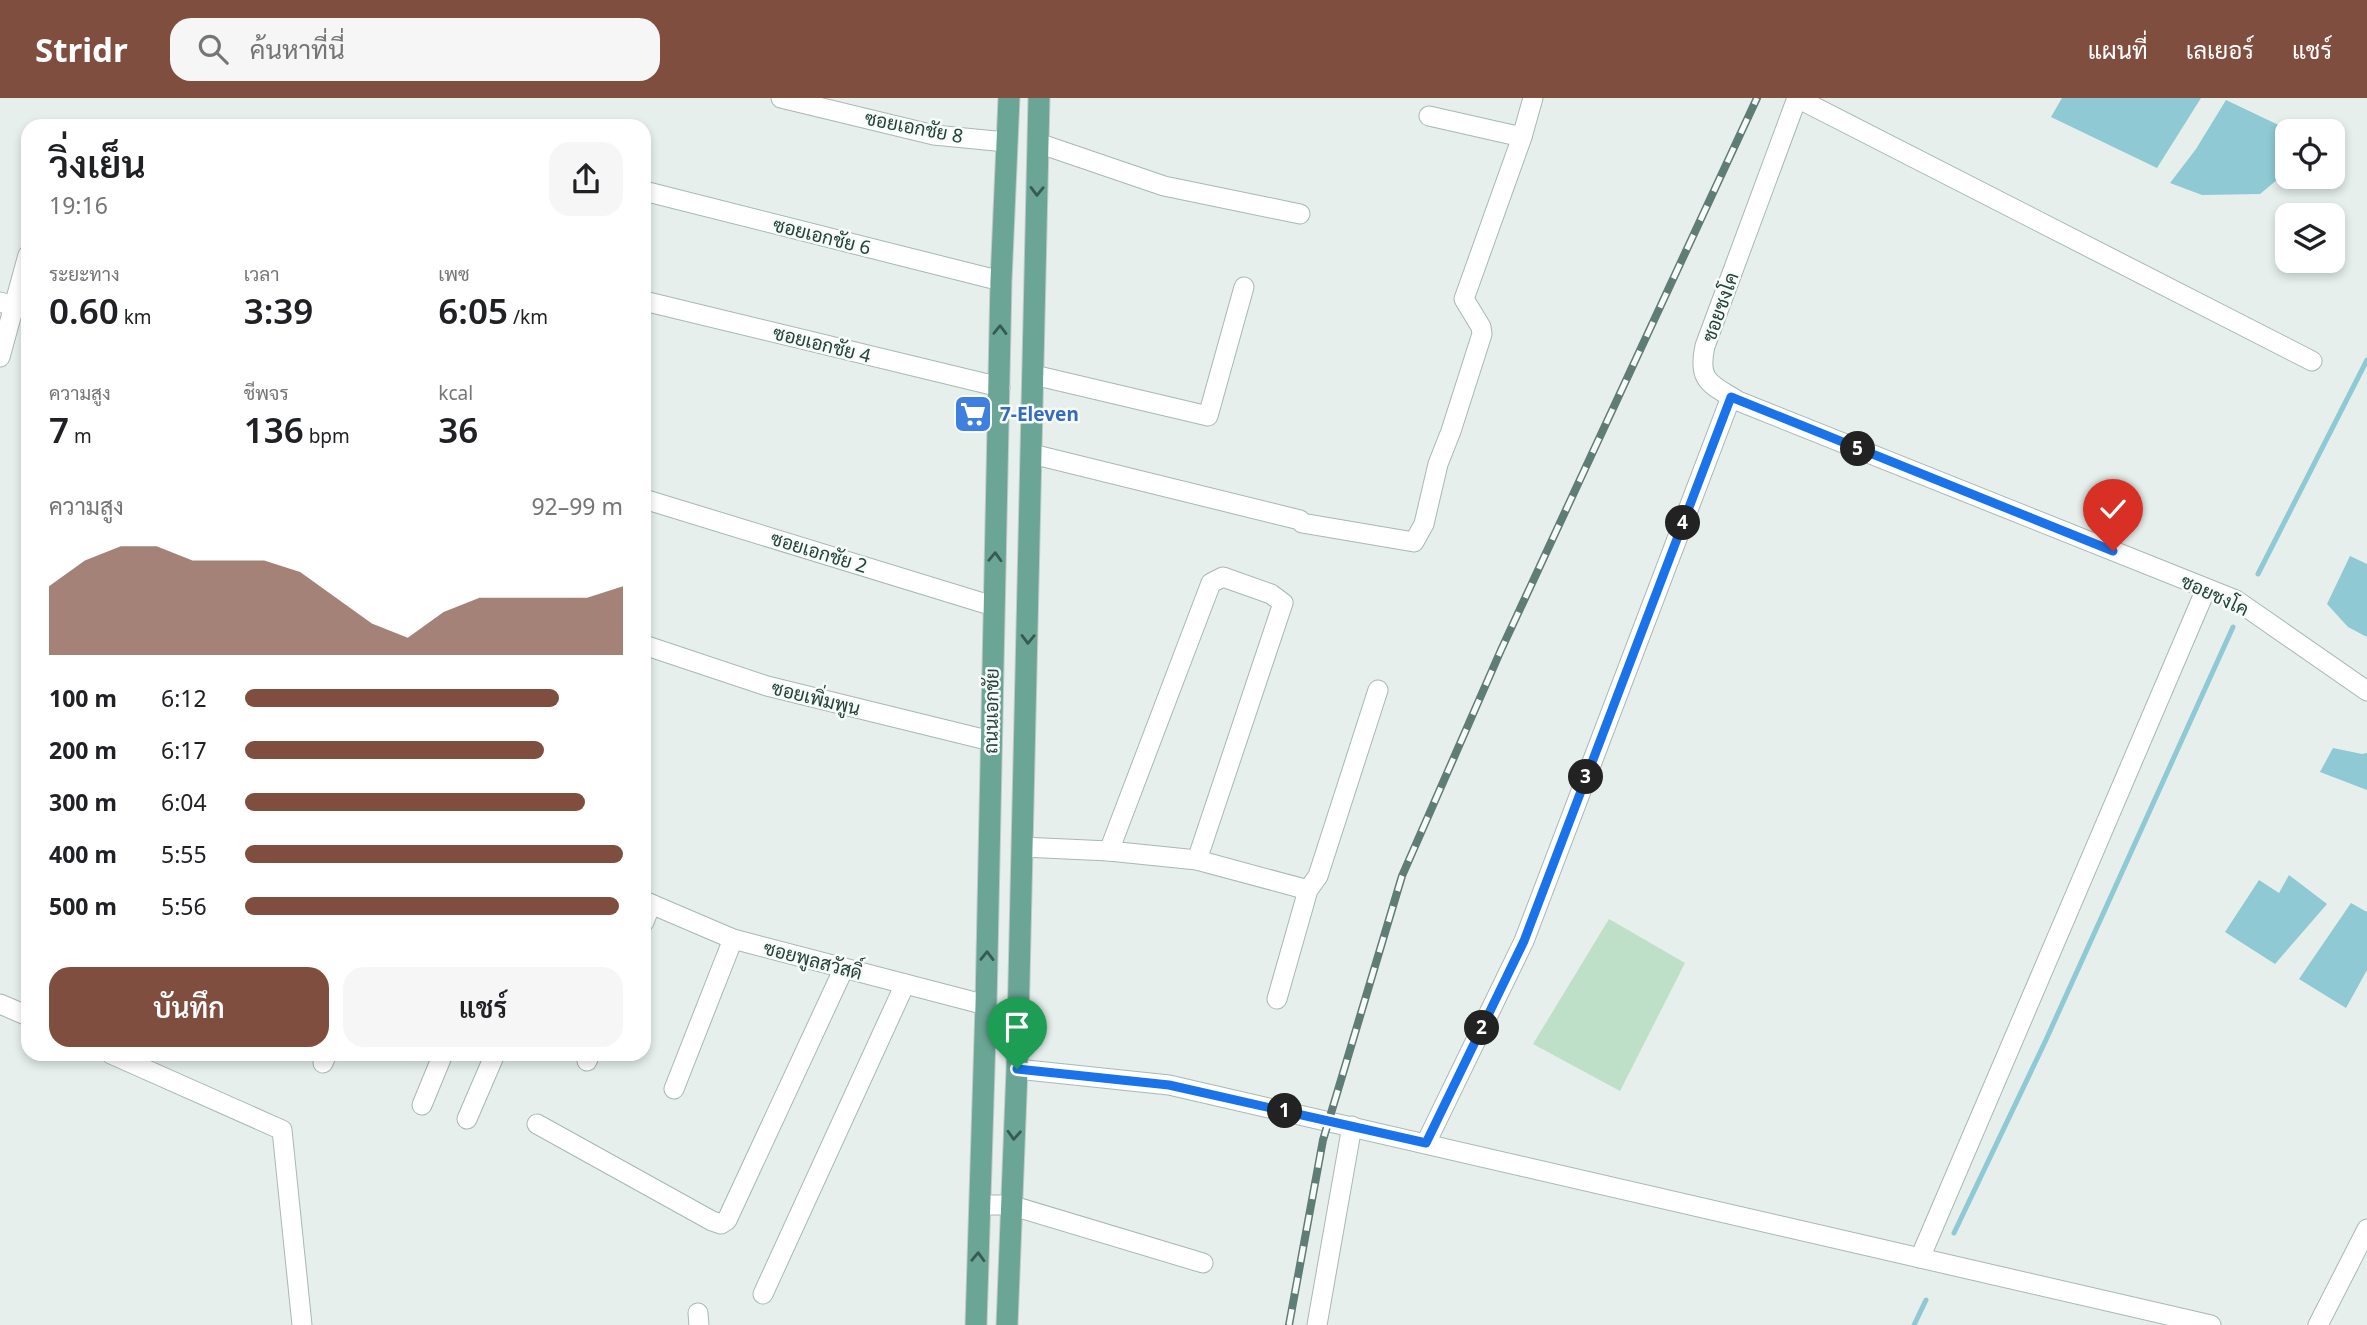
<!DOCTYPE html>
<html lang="th">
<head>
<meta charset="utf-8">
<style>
	:root { --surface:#fff; --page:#f6f6f6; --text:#202124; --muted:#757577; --accent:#7f4e3f }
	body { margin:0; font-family:"Noto Sans",Sarabun,sans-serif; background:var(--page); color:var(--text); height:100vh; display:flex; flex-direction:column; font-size:26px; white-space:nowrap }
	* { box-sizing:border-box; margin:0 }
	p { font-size:23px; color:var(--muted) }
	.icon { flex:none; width:38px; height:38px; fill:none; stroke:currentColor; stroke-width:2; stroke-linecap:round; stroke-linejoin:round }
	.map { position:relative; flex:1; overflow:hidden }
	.side { position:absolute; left:21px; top:21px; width:630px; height:942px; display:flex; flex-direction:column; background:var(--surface); border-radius:21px; box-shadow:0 4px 10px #0003 }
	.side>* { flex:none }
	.controls { position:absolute; left:2275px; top:21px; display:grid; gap:14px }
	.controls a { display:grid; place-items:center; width:70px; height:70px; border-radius:14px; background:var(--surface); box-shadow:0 4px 10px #0003; font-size:35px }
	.pin { position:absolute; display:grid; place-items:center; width:60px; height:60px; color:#fff; margin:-72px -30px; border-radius:50% 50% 50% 0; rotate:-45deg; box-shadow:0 0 7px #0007 }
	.pin .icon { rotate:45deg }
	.km { position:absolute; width:35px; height:35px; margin:-18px; border-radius:50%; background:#222; color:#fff; font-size:19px; line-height:35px; text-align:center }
	.round { display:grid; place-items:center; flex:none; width:74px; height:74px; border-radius:21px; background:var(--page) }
	.headline { display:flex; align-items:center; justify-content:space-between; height:119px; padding:0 28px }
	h1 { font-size:38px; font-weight:600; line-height:52px }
	.figures { display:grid; grid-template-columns:repeat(3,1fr); gap:10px; height:119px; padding:7px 28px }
	.figures div { display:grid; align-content:center }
	.figures b { font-size:35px; font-weight:600 }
	.figures small { font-size:19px; font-weight:400 }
	.figures p { font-size:19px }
	.chart { height:196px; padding:14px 28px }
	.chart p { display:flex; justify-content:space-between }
	.chart svg { width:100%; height:126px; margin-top:7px; fill:var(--accent); opacity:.7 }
	.action { display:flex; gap:14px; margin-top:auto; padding:14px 28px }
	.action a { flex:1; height:80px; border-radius:21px; background:var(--accent); color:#fff; font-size:28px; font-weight:600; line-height:80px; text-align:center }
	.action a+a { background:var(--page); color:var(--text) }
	ul { padding:0 28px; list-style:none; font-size:23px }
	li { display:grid; grid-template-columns:112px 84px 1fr; align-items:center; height:52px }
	li i { height:18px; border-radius:9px; background:var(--accent) }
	header { display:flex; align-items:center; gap:42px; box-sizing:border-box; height:98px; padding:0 35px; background:var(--accent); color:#fff }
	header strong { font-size:33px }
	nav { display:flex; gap:38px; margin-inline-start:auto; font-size:24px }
	.search { width:490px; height:63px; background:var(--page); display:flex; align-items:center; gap:18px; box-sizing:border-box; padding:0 24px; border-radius:21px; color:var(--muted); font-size:26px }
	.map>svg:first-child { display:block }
	.green { fill:#bfe0c8 }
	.water { fill:#8ec9d4 }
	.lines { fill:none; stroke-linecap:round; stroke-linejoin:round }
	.stream { stroke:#8ec9d4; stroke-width:5 }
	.minor-casing { stroke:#a8b8b2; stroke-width:21 }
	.major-casing { stroke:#c2cac8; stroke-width:23 }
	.minor { stroke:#fff; stroke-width:19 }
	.major { stroke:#6aa596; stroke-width:21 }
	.rail-casing { stroke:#5f7d75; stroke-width:8 }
	.rail { stroke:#f7fbf9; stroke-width:5; stroke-dasharray:16; stroke-linecap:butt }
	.oneway { stroke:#365b51 }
	.route-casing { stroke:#fff; stroke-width:14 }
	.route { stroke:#1a73e8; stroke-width:9 }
	.labels { text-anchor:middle; stroke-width:5; stroke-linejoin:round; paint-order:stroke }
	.street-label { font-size:19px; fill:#24423a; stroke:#f7fbf9 }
	.shop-label { font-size:19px; font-weight:bold; fill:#366cbe; stroke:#f7fbf9; text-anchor:start }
</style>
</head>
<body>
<header>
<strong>Stridr</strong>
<div class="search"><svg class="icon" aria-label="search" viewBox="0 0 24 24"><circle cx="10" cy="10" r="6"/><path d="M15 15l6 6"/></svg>ค้นหาที่นี่</div>
<nav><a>แผนที่</a><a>เลเยอร์</a><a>แชร์</a></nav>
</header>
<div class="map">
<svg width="2367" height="1227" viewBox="0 0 2367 1227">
	<rect width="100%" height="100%" fill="#e6efeb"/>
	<!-- green -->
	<path class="green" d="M1609 821 1685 865 1620 993 1533 946Z"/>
	<!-- water -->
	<g class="water">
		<path d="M2062 0H2201L2157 70 2051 19Z"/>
		<path d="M2226 2 2291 33H2287V64L2278 81 2260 96 2202 97 2170 85 2196 51Z"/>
		<path d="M2350 458 2367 466V539L2348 529 2327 506Z"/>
		<path d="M2333 650 2362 656 2367 655V692L2320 674Z"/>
		<path d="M2289 777 2327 806 2275 866 2225 834 2259 782 2279 795Z"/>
		<path d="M2351 805 2367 814V872L2346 910 2299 881Z"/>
	</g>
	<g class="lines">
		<!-- stream -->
		<g class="stream">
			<path d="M2258 476 2367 262"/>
			<path d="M1954 1135 2045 944 2233 529"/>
			<path d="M1914 1227 1926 1202"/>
		</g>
		<defs>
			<g id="minor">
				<path d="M781 0 934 37 1006 44"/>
				<path d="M1797 0 1705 248C1697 284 1711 286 1738 303L2236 502 2367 593"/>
				<path d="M1797 0 2312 263"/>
				<path d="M1429 18 1522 39"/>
				<path d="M1038 45 1164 88 1300 116"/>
				<path d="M644 93 1001 183"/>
				<path d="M644 203 1000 289"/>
				<path d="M0 204 28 212"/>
				<path d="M0 259 28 157"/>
				<path d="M1034 277 1208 318 1244 189"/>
				<path d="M1032 356 1300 422 1302 425 1414 444 1424 426 1438 366 1451 333 1482 236 1481 229 1464 201 1522 39 1533 0"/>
				<path d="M644 401 993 508"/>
				<path d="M644 547 767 588 991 643"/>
				<path d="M1022 749 1109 753 1197 762 1308 792"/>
				<path d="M1109 753 1211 485 1223 479 1271 496 1283 505 1197 762"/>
				<path d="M644 803 733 841 986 907"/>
				<path d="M644 824 651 806"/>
				<path d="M1277 901 1308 792 1318 778 1378 592"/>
				<path d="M0 906 28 918"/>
				<path d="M111 956 282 1032 302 1227"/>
				<path d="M587 963 590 956"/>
				<path d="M323 965 327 956"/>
				<path d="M1017 971 1169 987 2211 1227"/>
				<path d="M674 991 733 841"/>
				<path d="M422 1007 443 956"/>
				<path d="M467 1021 495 956"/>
				<path d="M537 1026 712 1123 721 1126 727 1122 844 870"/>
				<path d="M1426 1045 1524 843 1731 299"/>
				<path d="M980 1107H1010L1203 1165"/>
				<path d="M1920 1160 2206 491"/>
				<path d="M763 1196 905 886"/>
				<path d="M698 1215 699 1227"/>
				<path d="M1317 1227 1352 1028"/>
				<path d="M2318 1227 2367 1131"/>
			</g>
			<g id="major">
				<path d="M976 1227 986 907 1001 183 1009 0"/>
				<path d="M1007 1227 1017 971 1039 0"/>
			</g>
		</defs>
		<!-- minor casing -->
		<use href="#minor" class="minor-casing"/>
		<!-- major casing -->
		<use href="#major" class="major-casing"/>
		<!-- minor -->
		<use href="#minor" class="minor"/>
		<!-- major -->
		<use href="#major" class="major"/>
		<defs>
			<path id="rail" d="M1289 1227 1323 1042 1402 778 1501 552 1757 0"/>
		</defs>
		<!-- rail casing -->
		<use href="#rail" class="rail-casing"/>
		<!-- rail -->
		<use href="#rail" class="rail"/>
	</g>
	<!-- one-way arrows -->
	<defs><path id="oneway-chevron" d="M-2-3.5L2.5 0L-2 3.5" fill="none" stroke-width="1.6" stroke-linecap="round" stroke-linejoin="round" transform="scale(1.75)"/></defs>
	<g class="oneway">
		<use href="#oneway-chevron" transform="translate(1037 93) rotate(91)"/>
		<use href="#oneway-chevron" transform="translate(1000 232) rotate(-89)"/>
		<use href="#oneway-chevron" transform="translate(995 459) rotate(-88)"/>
		<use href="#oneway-chevron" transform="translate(1028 541) rotate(91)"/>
		<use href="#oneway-chevron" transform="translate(987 858) rotate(-89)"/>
		<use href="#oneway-chevron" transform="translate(1014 1037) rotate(93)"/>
		<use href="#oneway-chevron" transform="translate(978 1159) rotate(-88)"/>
	</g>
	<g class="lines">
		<defs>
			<path id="route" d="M1017 971 1169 987 1426 1045 1524 843 1731 299 2113 453"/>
		</defs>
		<!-- route casing -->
		<use href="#route" class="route-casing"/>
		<!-- route -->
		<use href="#route" class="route"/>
	</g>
	<!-- icons -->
	<defs>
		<symbol id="supermarket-square" viewBox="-11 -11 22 22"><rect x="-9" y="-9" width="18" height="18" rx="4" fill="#3f7fe0" stroke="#f7fbf9"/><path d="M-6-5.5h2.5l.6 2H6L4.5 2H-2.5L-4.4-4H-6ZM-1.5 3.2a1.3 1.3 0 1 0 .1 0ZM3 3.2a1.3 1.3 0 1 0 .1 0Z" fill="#fff"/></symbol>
	</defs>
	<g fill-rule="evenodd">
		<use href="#supermarket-square" x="951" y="294" width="44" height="44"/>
	</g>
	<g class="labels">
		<!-- street labels -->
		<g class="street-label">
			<text transform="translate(914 29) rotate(11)" y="7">ซอยเอกชัย 8</text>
			<text transform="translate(822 138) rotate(14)" y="7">ซอยเอกชัย 6</text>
			<text transform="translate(1720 209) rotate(-70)" y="7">ซอยชงโค</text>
			<text transform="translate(822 246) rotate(14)" y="7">ซอยเอกชัย 4</text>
			<text transform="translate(819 454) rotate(17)" y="7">ซอยเอกชัย 2</text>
			<text transform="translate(2215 497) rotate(25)" y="7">ซอยชงโค</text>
			<text transform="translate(816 600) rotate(14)" y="7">ซอยเพิ่มพูน</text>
			<text transform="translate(991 613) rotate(-89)" y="7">ถนนเอกชัย</text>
			<text transform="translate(813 862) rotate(15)" y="7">ซอยพูลสวัสดิ์</text>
		</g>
		<!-- shop labels -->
		<g class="shop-label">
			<text x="1000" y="323">7-Eleven</text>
		</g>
	</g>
</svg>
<div class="controls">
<a><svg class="icon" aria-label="locate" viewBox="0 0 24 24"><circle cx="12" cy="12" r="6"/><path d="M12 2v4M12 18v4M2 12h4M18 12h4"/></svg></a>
<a><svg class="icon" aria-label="layers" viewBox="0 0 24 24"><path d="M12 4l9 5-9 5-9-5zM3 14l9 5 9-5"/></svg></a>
</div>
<div class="pin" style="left:1017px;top:971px;background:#1e9e55"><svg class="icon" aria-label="arrive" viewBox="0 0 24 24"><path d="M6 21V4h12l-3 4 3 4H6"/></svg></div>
<div class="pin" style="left:2113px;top:453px;background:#d93025"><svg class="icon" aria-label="check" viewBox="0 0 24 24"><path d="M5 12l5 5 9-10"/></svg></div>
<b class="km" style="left:1285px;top:1013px">1</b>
<b class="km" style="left:1482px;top:930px">2</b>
<b class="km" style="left:1586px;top:679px">3</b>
<b class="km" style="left:1683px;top:425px">4</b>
<b class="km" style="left:1858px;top:351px">5</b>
<section class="side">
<div class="headline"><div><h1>วิ่งเย็น</h1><p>19:16</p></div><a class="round"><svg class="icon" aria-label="share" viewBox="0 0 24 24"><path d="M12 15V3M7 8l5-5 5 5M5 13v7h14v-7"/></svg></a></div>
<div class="figures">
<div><p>ระยะทาง</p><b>0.60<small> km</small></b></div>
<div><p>เวลา</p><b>3:39</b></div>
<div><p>เพซ</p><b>6:05<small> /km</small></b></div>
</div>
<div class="figures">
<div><p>ความสูง</p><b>7<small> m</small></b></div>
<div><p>ชีพจร</p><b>136<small> bpm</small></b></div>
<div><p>kcal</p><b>36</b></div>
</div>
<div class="chart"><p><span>ความสูง</span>92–99 m</p>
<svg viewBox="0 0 160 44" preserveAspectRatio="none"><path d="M0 44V20L10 11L20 6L30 6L40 11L50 11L60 11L70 15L80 24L90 33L100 38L110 29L120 24L130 24L140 24L150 24L160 20V44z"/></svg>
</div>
<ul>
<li><b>100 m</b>6:12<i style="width:83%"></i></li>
<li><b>200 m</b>6:17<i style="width:79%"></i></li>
<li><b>300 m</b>6:04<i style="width:90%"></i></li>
<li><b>400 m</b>5:55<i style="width:100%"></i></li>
<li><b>500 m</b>5:56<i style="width:99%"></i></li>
</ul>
<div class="action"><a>บันทึก</a><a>แชร์</a></div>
</section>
</div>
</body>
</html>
